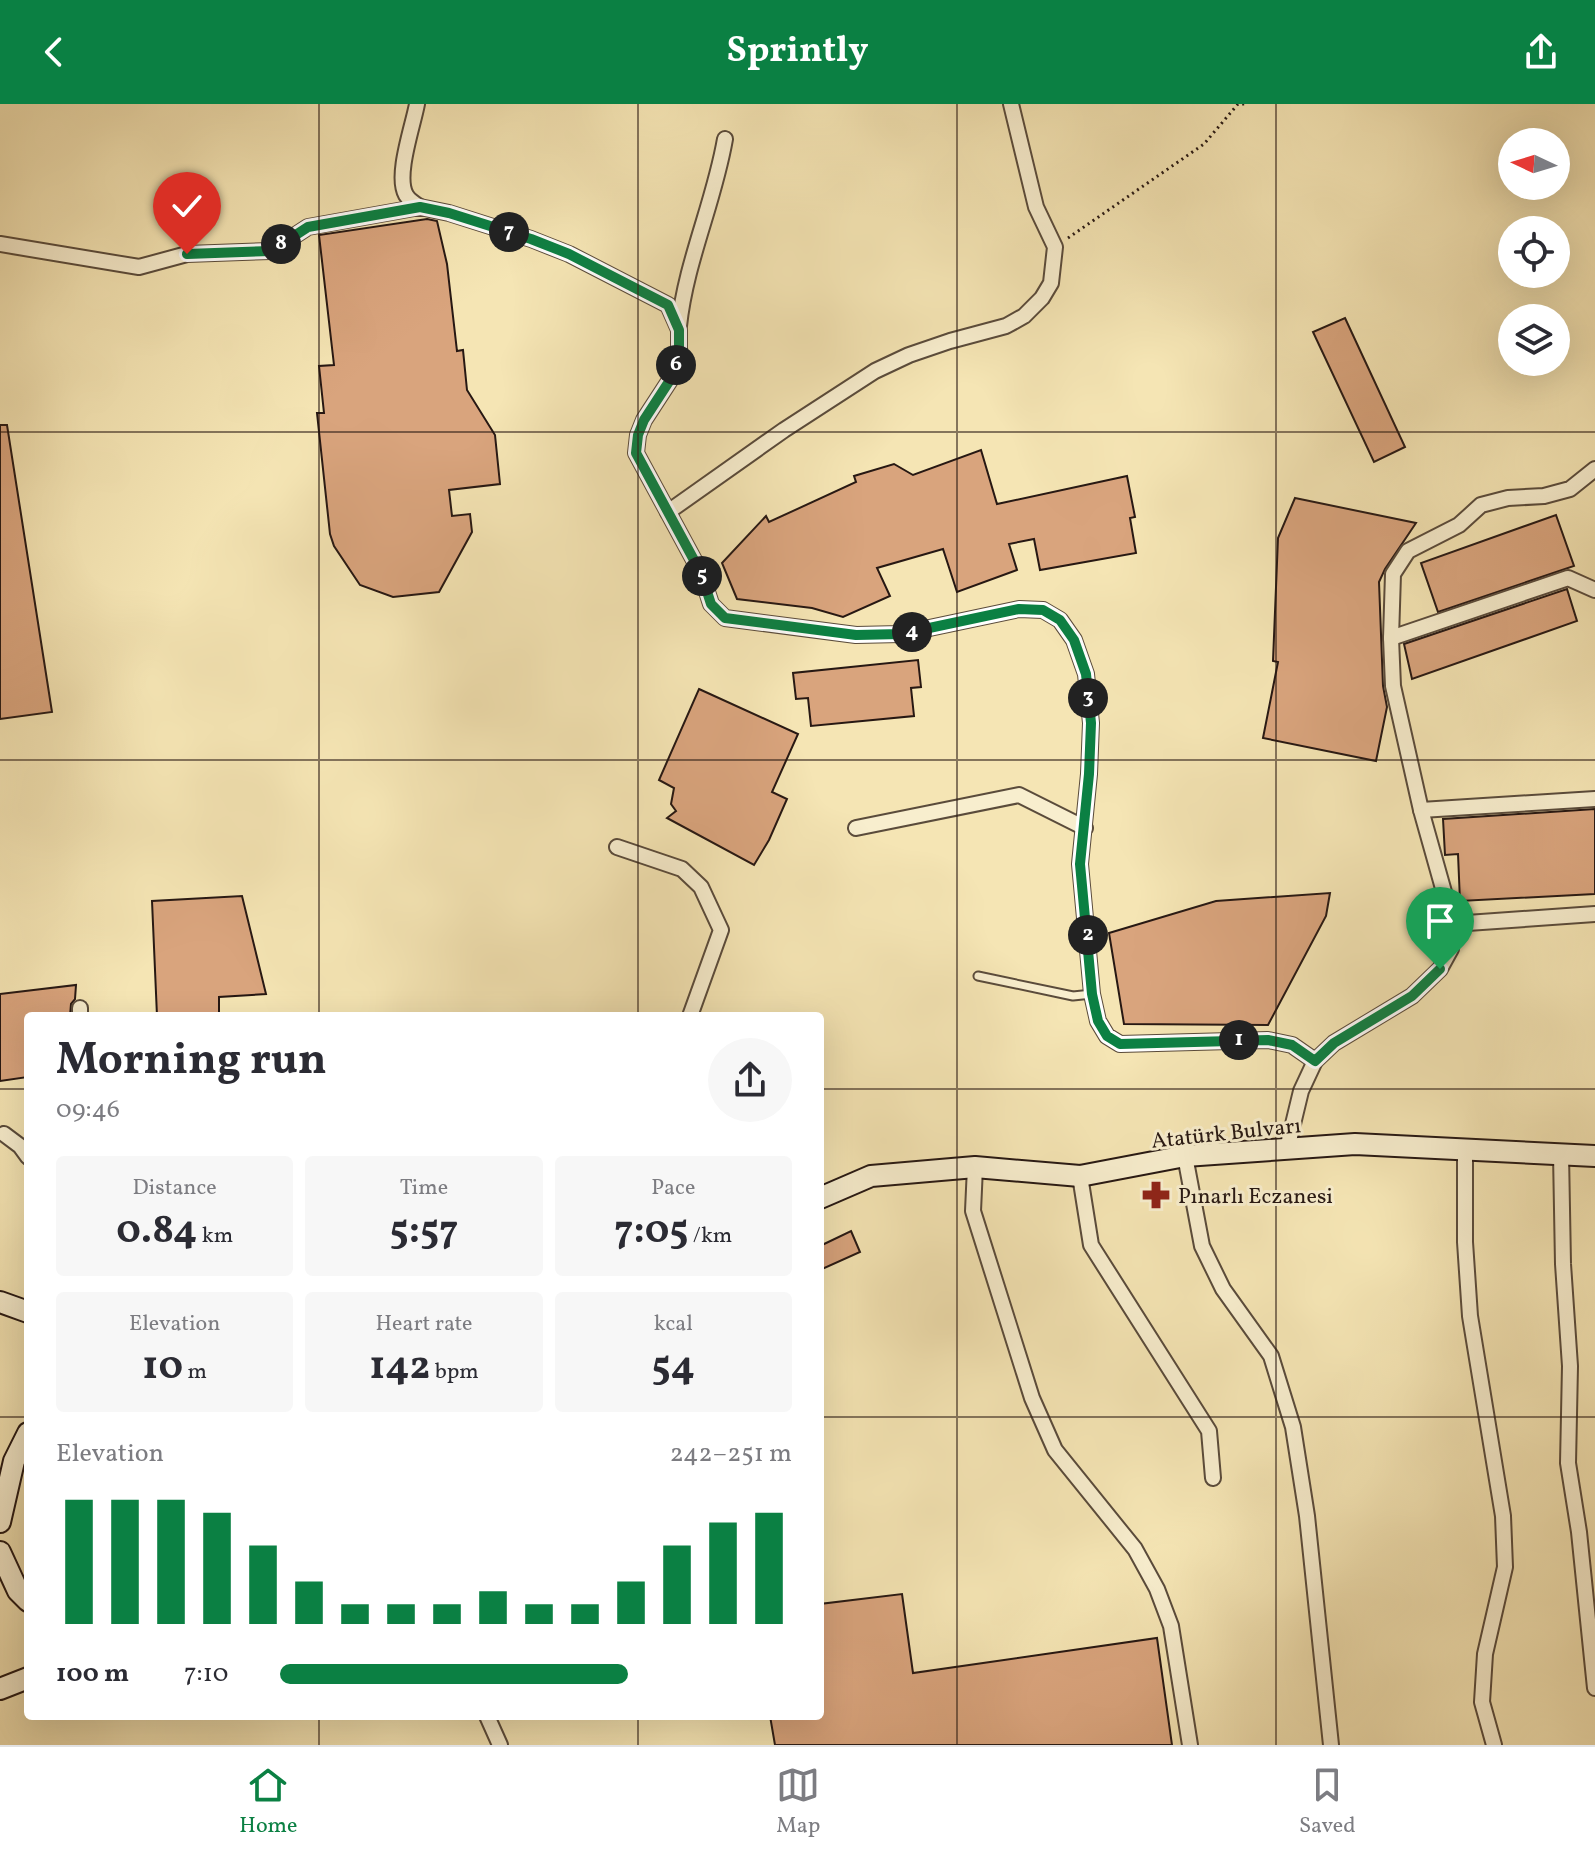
<!DOCTYPE html>
<html lang="en">
<head>
<meta charset="utf-8">
<style>
	:root { --surface:#fff; --page:#f7f7f7; --text:#2b2b33; --muted:#7c7c81; --line:#e1e1e2; --accent:#0b8043 }
	body { margin:0; font-family:Vollkorn,serif; background:var(--page); color:var(--text); height:100vh; display:flex; flex-direction:column; font-size:30px; white-space:nowrap }
	* { box-sizing:border-box; margin:0 }
	p { font-size:26px; color:var(--muted) }
	.icon { flex:none; width:44px; height:44px; fill:none; stroke:currentColor; stroke-width:2; stroke-linecap:round; stroke-linejoin:round }
	.map { position:relative; flex:1; overflow:hidden }
	.details { position:absolute; left:24px; top:908px; width:800px; height:708px; display:flex; flex-direction:column; background:var(--surface); border-radius:8px; box-shadow:0 8px 32px #0002 }
	.details>* { flex:none }
	.needle { width:52px; rotate:274deg }
	.fabs { position:absolute; left:1498px; top:24px; display:grid; gap:16px }
	.fabs a { display:grid; place-items:center; width:72px; height:72px; border-radius:50%; background:var(--surface); box-shadow:0 8px 32px #0002; font-size:40px }
	.pin { position:absolute; display:grid; place-items:center; width:68px; height:68px; color:#fff; margin:-82px -34px; border-radius:50% 50% 50% 0; rotate:-45deg; box-shadow:0 0 8px #0007 }
	.pin .icon { rotate:45deg }
	.km { position:absolute; width:40px; height:40px; margin:-20px; border-radius:50%; background:#222; color:#fff; font-size:22px; line-height:40px; text-align:center }
	.round { display:grid; place-items:center; flex:none; width:84px; height:84px; border-radius:42px; background:var(--page) }
	.summary { display:flex; align-items:center; justify-content:space-between; height:136px; padding:0 32px }
	h1 { font-size:44px; font-weight:700; line-height:60px }
	.metrics { display:grid; grid-template-columns:repeat(3,1fr); gap:12px; height:136px; padding:8px 32px }
	.metrics div { display:grid; align-content:center; border-radius:8px; background:var(--page); text-align:center }
	.metrics b { font-size:40px; font-weight:700 }
	.metrics small { font-size:22px; font-weight:400 }
	.metrics p { font-size:22px }
	.chart { height:224px; padding:16px 32px }
	.chart p { display:flex; justify-content:space-between }
	.chart svg { width:100%; height:144px; margin-top:8px; stroke:var(--accent); stroke-width:6 }
	ul { padding:0 32px; list-style:none; font-size:26px }
	li { display:grid; grid-template-columns:128px 96px 1fr; align-items:center; height:60px }
	li i { height:20px; border-radius:10px; background:var(--accent) }
	header { display:flex; justify-content:space-between; align-items:center; height:104px; padding:0 32px; background:var(--accent); color:#fff; font-size:36px; font-weight:700 }
	.tab-bar { display:flex; justify-content:space-around; align-items:center; height:112px; border-top:2px solid var(--line); background:var(--surface); font-size:22px; color:var(--muted) }
	.tab-bar a { display:grid; justify-items:center; gap:4px }
	.tab-bar .on { color:var(--accent) }
	.map>svg:first-child { display:block }
	.building { fill:#d9a47d; stroke:#271813; stroke-width:2 }
	.lines { fill:none; stroke-linecap:round; stroke-linejoin:round }
	.lane-casing { stroke:#5a4b3b; stroke-width:11 }
	.street-casing { stroke:#5a4b3b; stroke-width:18 }
	.secondary-casing { stroke:#271813; stroke-width:24 }
	.path { stroke:#271813; stroke-width:3; stroke-dasharray:2 4; stroke-linecap:butt }
	.lane { stroke:#f8eece; stroke-width:7 }
	.street { stroke:#f8eece; stroke-width:14 }
	.secondary { stroke:#f8eece; stroke-width:20 }
	.route-casing { stroke:#fff; stroke-width:16 }
	.route { stroke:#0b8043; stroke-width:10 }
	.grid { fill:none; stroke:#271813; stroke-width:2; stroke-opacity:0.55 }
	.labels { text-anchor:middle; stroke-width:6; stroke-linejoin:round; paint-order:stroke }
	.street-label { font-size:22px; fill:#271813; stroke:#f8eece }
	.poi-label { font-size:22px; fill:#271813; stroke:#f8eece; text-anchor:start }
</style>
</head>
<body>
<header><svg class="icon" aria-label="back" viewBox="0 0 24 24"><path d="M15 5l-7 7 7 7"/></svg>Sprintly<svg class="icon" aria-label="share" viewBox="0 0 24 24"><path d="M12 15V3M7 8l5-5 5 5M5 13v7h14v-7"/></svg></header>
<div class="map">
<svg width="1595" height="1641" viewBox="0 0 1595 1641">
	<rect width="100%" height="100%" fill="#f5e5b4"/>
	<filter id="stains"><feTurbulence type="fractalNoise" baseFrequency=".0025" numOctaves="4"/><feColorMatrix values="0 0 0 0 .2 0 0 0 0 .09 0 0 0 0 .02 0 0 0 .5 -.17"/></filter>
	<radialGradient id="worn" r=".72"><stop offset=".6" stop-color="#630" stop-opacity="0"/><stop offset="1" stop-color="#630" stop-opacity=".3"/></radialGradient>
	<!-- building -->
	<g class="building">
		<path d="M427 115 437 117 447 160 457 247 463 246 467 286 495 331 500 380 449 386 452 412 470 410 472 428 439 488 393 493 360 481 334 442 330 430 317 309H324L319 262 334 261 319 131Z"/>
		<path d="M1345 214 1405 343 1374 358 1313 228Z"/>
		<path d="M0 321H7L52 608 0 615Z"/>
		<path d="M981 346 997 400 1127 372 1135 413 1130 414 1136 449 1040 466 1034 435 1009 440 1017 466 957 488 943 445 877 464 890 492 843 513 812 504 737 495 722 459 766 412 769 418 856 378 854 372 894 360 913 371Z"/>
		<path d="M1295 394 1416 419 1385 465 1379 478 1383 582 1387 603 1376 657 1263 634 1278 558 1273 557 1278 434Z"/>
		<path d="M1556 411 1574 462 1438 508 1421 459Z"/>
		<path d="M1567 485 1577 517 1412 575 1404 540Z"/>
		<path d="M918 556 921 583 911 584 914 612 811 622 808 594 796 595 793 569Z"/>
		<path d="M699 585 798 630 772 688 787 695 769 736 754 761 667 714 676 707 671 700 674 684 659 676Z"/>
		<path d="M1595 705V790L1460 797 1458 750 1445 751 1443 715Z"/>
		<path d="M1330 789 1326 812 1268 921 1124 920 1109 829 1216 797Z"/>
		<path d="M242 792 266 890 219 893V912H157L152 797Z"/>
		<path d="M76 881 75 895 71 900 70 912H28V973L0 977V890Z"/>
		<path d="M851 1127 860 1148 820 1166V1142Z"/>
		<path d="M902 1490 913 1569 1157 1534 1172 1641H775L770 1612H820V1500Z"/>
	</g>
	<g class="lines">
		<defs>
			<path id="lane" d="M978 872 1073 892 1092 890"/>
			<g id="street">
				<path d="M417 0C413 22 395 72 406 91 409 96 415 100 420 103"/>
				<path d="M0 140 139 163 187 150 271 147 308 123 420 103 449 109 531 135 569 150 668 201 679 226V252L672 273 644 316 638 331 636 349 701 469 711 500 725 514 856 531 901 530 1019 505 1043 506 1060 516 1074 536 1086 570 1091 619 1089 670 1080 760 1092 890 1098 917 1107 932 1120 940 1268 936 1292 941 1315 957"/>
				<path d="M679 222C686 157 714 99 725 35"/>
				<path d="M668 408 784 326 875 267 909 251 950 237 1006 222 1024 212 1042 194 1051 179 1055 143 1036 103 1011 0"/>
				<path d="M1391 534 1568 474 1595 486"/>
				<path d="M1421 706 1595 695"/>
				<path d="M856 724 1019 691 1085 724"/>
				<path d="M617 743 682 765 701 783 721 826 690 912"/>
				<path d="M1453 820 1595 810"/>
				<path d="M80 912V904"/>
				<path d="M4 1030 20 1042 28 1053"/>
				<path d="M1287 1045 1301 987 1315 957 1334 939 1412 892 1440 865 1451 845 1453 820 1421 706 1393 582 1391 534 1393 470 1408 447 1459 421 1481 401 1508 394 1544 392 1570 385 1595 365"/>
				<path d="M1465 1045V1138L1470 1212 1503 1412 1505 1463 1485 1550 1482 1598 1494 1641"/>
				<path d="M1561 1050 1563 1160 1570 1262 1568 1359 1579 1428 1595 1584"/>
				<path d="M1185 1052 1202 1142 1223 1185 1271 1252 1293 1323 1307 1412 1331 1641"/>
				<path d="M975 1063 973 1107 1032 1294 1055 1346 1135 1445 1157 1485 1171 1522 1190 1641"/>
				<path d="M1080 1072 1091 1141 1209 1327 1213 1374"/>
				<path d="M487 1612 500 1641"/>
			</g>
			<g id="secondary">
				<path d="M820 1094 871 1072 975 1063 1080 1072 1185 1052 1355 1040 1595 1052"/>
				<path d="M0 1198 28 1208"/>
				<path d="M0 1418 14 1357 28 1329"/>
				<path d="M0 1448 18 1487 28 1497"/>
				<path d="M0 1585 28 1574"/>
			</g>
		</defs>
		<!-- lane casing -->
		<use href="#lane" class="lane-casing"/>
		<!-- street casing -->
		<use href="#street" class="street-casing"/>
		<!-- secondary casing -->
		<use href="#secondary" class="secondary-casing"/>
		<!-- path -->
		<path class="path" d="M1068 134 1204 40 1238 0H1247"/>
		<!-- lane -->
		<use href="#lane" class="lane"/>
		<!-- street -->
		<use href="#street" class="street"/>
		<!-- secondary -->
		<use href="#secondary" class="secondary"/>
	</g>
	<g class="lines">
		<defs>
			<path id="route" d="M187 150 271 147 308 123 420 103 449 109 531 135 569 150 668 201 679 226V252L672 273 644 316 638 331 636 349 701 469 711 500 725 514 856 531 901 530 1019 505 1043 506 1060 516 1074 536 1086 570 1091 619 1089 670 1080 760 1092 890 1098 917 1107 932 1120 940 1268 936 1292 941 1315 957 1334 939 1412 892 1440 865"/>
		</defs>
		<!-- route casing -->
		<use href="#route" class="route-casing"/>
		<!-- route -->
		<use href="#route" class="route"/>
	</g>
	<!-- grid -->
	<path class="grid" d="M319 0V912M638 0V912M957 0V1641M1276 0V1641M0 328H1595M0 656H1595M0 985H28M820 985H1595M0 1313H28M820 1313H1595M319 1612V1641M638 1612V1641"/>
	<!-- icons -->
	<defs>
		<symbol id="pharmacy-bare" viewBox="-9 -9 18 18"><path d="M-2-6h4v4h4v4h-4v4h-4v-4h-4v-4h4Z" fill="#8f2418" stroke="#f8eece" stroke-width="2.5" paint-order="stroke"/></symbol>
	</defs>
	<g fill-rule="evenodd">
		<use href="#pharmacy-bare" x="1136" y="1071" width="40" height="40"/>
	</g>
	<g class="labels">
		<!-- street labels -->
		<g class="street-label">
			<text transform="translate(1226 1028) rotate(-6)" y="8">Atatürk Bulvarı</text>
		</g>
		<!-- poi labels -->
		<g class="poi-label">
			<text x="1178" y="1099">Pınarlı Eczanesi</text>
		</g>
	</g>
	<rect width="100%" height="100%" filter="url(#stains)"/>
	<rect width="100%" height="100%" fill="url(#worn)"/>
</svg>
<div class="fabs">
<a><svg class="needle" viewBox="-14 -14 28 28"><path d="M0-13l5 13h-10z" fill="#e53935"/><path d="M0 13l5-13h-10z" fill="#7c7c81"/></svg></a>
<a><svg class="icon" aria-label="locate" viewBox="0 0 24 24"><circle cx="12" cy="12" r="6"/><path d="M12 2v4M12 18v4M2 12h4M18 12h4"/></svg></a>
<a><svg class="icon" aria-label="layers" viewBox="0 0 24 24"><path d="M12 4l9 5-9 5-9-5zM3 14l9 5 9-5"/></svg></a>
</div>
<div class="pin" style="left:1440px;top:865px;background:#1e9e55"><svg class="icon" aria-label="arrive" viewBox="0 0 24 24"><path d="M6 21V4h12l-3 4 3 4H6"/></svg></div>
<div class="pin" style="left:187px;top:150px;background:#d93025"><svg class="icon" aria-label="check" viewBox="0 0 24 24"><path d="M5 12l5 5 9-10"/></svg></div>
<b class="km" style="left:1239px;top:936px">1</b>
<b class="km" style="left:1088px;top:831px">2</b>
<b class="km" style="left:1088px;top:594px">3</b>
<b class="km" style="left:912px;top:528px">4</b>
<b class="km" style="left:702px;top:472px">5</b>
<b class="km" style="left:676px;top:261px">6</b>
<b class="km" style="left:509px;top:128px">7</b>
<b class="km" style="left:281px;top:140px">8</b>
<section class="details">
<div class="summary"><div><h1>Morning run</h1><p>09:46</p></div><a class="round"><svg class="icon" aria-label="share" viewBox="0 0 24 24"><path d="M12 15V3M7 8l5-5 5 5M5 13v7h14v-7"/></svg></a></div>
<div class="metrics">
<div><p>Distance</p><b>0.84<small> km</small></b></div>
<div><p>Time</p><b>5:57</b></div>
<div><p>Pace</p><b>7:05<small> /km</small></b></div>
</div>
<div class="metrics">
<div><p>Elevation</p><b>10<small> m</small></b></div>
<div><p>Heart rate</p><b>142<small> bpm</small></b></div>
<div><p>kcal</p><b>54</b></div>
</div>
<div class="chart"><p><span>Elevation</span>242–251 m</p>
<svg viewBox="0 0 160 44" preserveAspectRatio="none"><path d="M5 44V6M15 44V6M25 44V6M35 44V10M45 44V20M55 44V31M65 44V38M75 44V38M85 44V38M95 44V34M105 44V38M115 44V38M125 44V31M135 44V20M145 44V13M155 44V10"/></svg>
</div>
<ul>
<li><b>100 m</b>7:10<i style="width:68%"></i></li>
</ul>
</section>
</div>
<nav class="tab-bar">
<a class="on"><svg class="icon" aria-label="home" viewBox="0 0 24 24"><path d="M3 11l9-7 9 7M6 9v11h12V9"/></svg>Home</a>
<a><svg class="icon" aria-label="map" viewBox="0 0 24 24"><path d="M3 6l6-2 6 2 6-2v14l-6 2-6-2-6 2zM9 4v14M15 6v14"/></svg>Map</a>
<a><svg class="icon" aria-label="saved" viewBox="0 0 24 24"><path d="M7 4h10v16l-5-4-5 4z"/></svg>Saved</a>
</nav>
</body>
</html>
